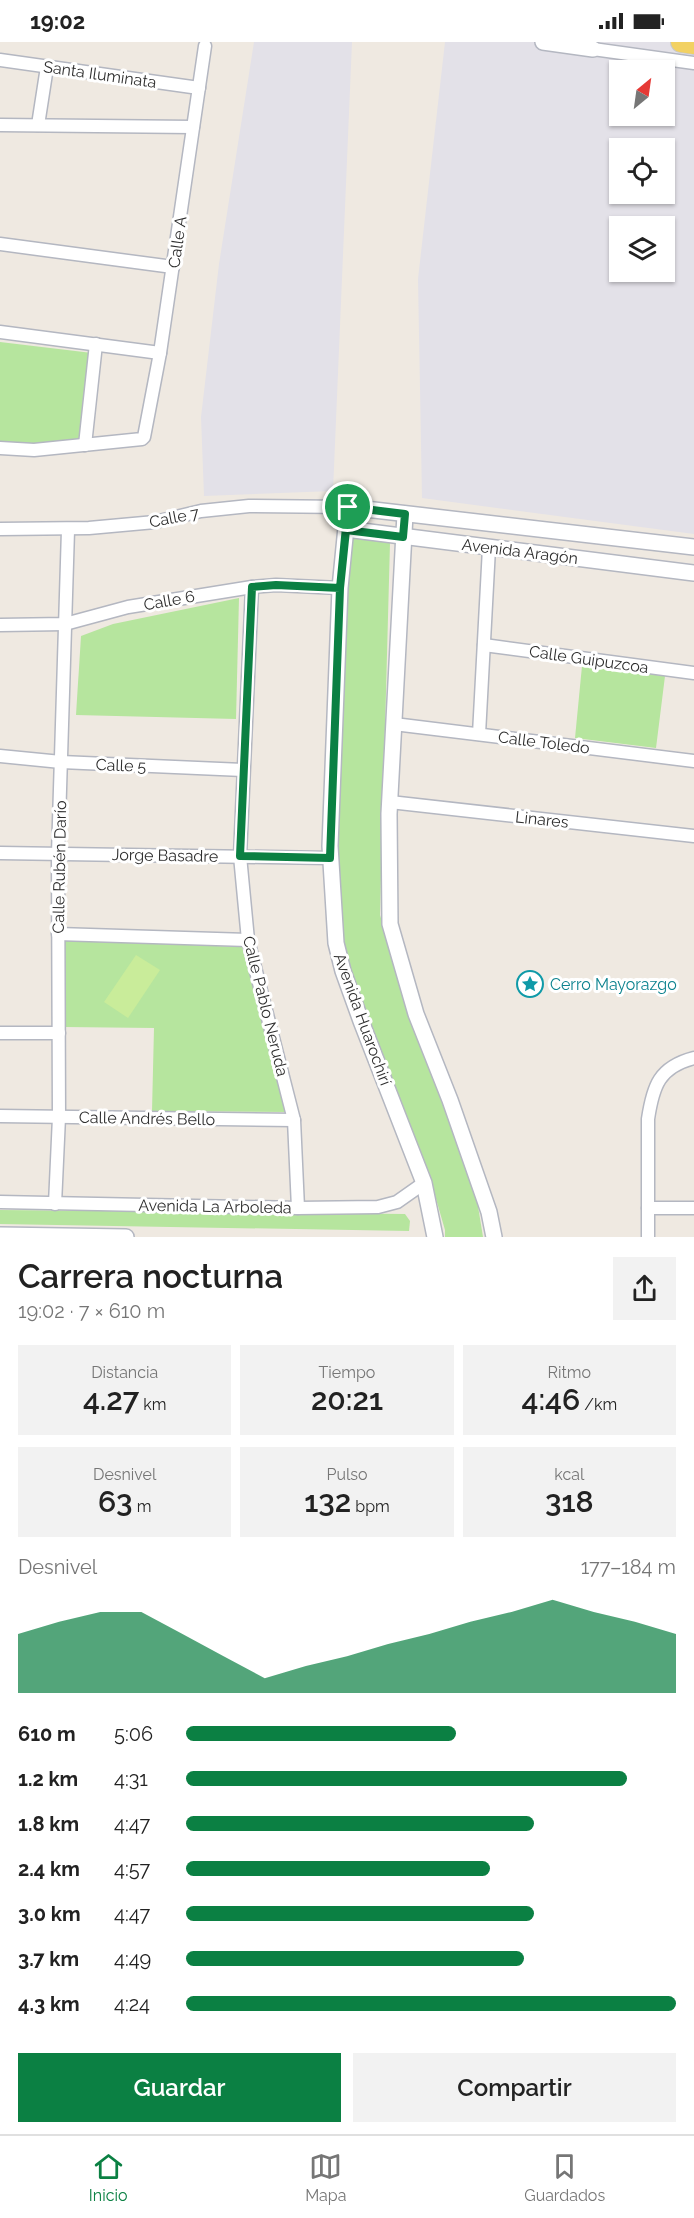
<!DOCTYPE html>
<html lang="es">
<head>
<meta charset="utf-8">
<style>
	:root { --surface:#fff; --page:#f2f2f2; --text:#222; --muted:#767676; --line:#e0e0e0; --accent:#0b8043 }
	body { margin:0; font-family:Raleway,sans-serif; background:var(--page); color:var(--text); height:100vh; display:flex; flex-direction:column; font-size:22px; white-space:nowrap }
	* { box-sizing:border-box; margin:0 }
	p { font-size:20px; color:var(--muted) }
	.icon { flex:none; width:33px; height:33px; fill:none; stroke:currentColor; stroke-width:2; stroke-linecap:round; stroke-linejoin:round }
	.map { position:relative; height:1195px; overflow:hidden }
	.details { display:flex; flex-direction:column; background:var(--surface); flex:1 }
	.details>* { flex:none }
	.needle { width:39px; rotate:29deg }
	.fabs { position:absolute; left:609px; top:18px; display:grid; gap:12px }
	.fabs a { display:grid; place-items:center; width:66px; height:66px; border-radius:0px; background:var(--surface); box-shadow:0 2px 4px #0004; font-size:30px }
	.pin { position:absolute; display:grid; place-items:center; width:51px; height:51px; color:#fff; margin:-26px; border:3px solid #fff; border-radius:50%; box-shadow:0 2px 6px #0007 }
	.round { display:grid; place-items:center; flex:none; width:63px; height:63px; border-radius:0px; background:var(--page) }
	.headline { display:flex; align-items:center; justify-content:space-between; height:102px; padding:0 18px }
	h1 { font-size:33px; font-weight:600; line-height:45px }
	.figures { display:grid; grid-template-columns:repeat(3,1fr); gap:9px; height:102px; padding:6px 18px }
	.figures div { display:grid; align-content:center; border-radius:0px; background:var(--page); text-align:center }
	.figures b { font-size:30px; font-weight:600 }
	.figures small { font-size:16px; font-weight:400 }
	.figures p { font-size:16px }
	.chart { height:168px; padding:12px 18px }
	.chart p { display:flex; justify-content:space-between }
	.chart svg { width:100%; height:108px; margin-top:6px; fill:var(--accent); opacity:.7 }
	.cta { display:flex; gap:12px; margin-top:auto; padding:12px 18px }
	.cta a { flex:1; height:69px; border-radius:0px; background:var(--accent); color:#fff; font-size:24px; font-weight:600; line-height:69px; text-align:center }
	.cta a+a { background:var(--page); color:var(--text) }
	ul { padding:0 18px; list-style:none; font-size:20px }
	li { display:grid; grid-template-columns:96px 72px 1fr; align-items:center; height:45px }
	li i { height:15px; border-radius:8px; background:var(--accent) }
	.status { display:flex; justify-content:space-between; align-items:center; height:42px; padding:0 30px; background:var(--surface); direction:ltr }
	.status svg { height:16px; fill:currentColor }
	.menu { display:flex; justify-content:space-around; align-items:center; height:84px; border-top:2px solid var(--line); background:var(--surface); font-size:16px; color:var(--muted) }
	.menu a { display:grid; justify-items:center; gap:3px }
	.menu .current { color:var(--accent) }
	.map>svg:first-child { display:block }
	.industrial { fill:#e3e1e8; fill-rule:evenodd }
	.green { fill:#b6e59e }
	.pitch { fill:#c9ec9a }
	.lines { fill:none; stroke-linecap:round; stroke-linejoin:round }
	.minor-casing { stroke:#b4b7c1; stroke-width:15 }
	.tertiary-casing { stroke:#b4b7c1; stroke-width:18 }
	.primary-casing { stroke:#c9c9c9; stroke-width:22 }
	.minor { stroke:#fff; stroke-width:12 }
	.tertiary { stroke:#fff; stroke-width:15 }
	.primary { stroke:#f2d163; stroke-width:20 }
	.route-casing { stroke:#fff; stroke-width:12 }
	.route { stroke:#0b8043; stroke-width:8 }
	.labels { text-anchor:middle; stroke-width:6; stroke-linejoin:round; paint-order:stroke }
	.street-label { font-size:16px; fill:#2e2e2e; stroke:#fff }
	.culture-label { font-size:16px; fill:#0d838f; stroke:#fff; text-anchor:start }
</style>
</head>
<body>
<div class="status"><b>19:02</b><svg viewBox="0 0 49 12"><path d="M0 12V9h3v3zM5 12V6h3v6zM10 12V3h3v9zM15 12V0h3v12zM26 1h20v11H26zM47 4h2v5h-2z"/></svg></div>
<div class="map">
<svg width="694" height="1195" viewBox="0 0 694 1195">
	<rect width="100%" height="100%" fill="#efe9e1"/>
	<!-- industrial -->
	<g class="industrial">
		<path d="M254 0H352L333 449 204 454 201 375 219 222Z"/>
		<path d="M445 0H694V492L422 456 418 237ZM620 28H664V74H620ZM620 106H664V152H620ZM620 184H664V230H620Z"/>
	</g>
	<!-- green -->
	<g class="green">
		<path d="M0 300 92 311 82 399 42 402 0 401Z"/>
		<path d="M354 492 390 501 380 873 414 985 476 1152 483 1195H445V1188L430 1136 346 921 340 898 337 814 344 549Z"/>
		<path d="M239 556 236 677 76 673 81 594 113 582Z"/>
		<path d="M582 624 665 634 656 706 575 696Z"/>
		<path d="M65 898 242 905 288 1070 152 1069 154 986 65 985Z"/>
		<path d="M0 1168 405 1172 410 1179 409 1189 0 1182Z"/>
	</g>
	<!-- pitch -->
	<path class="pitch" d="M136 913 160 928 128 976 104 960Z"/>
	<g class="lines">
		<defs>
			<g id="minor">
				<path d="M593 7 694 21"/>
				<path d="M0 18 199 46"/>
				<path d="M0 83 193 85"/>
				<path d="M38 83 47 25"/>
				<path d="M0 202 173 225"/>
				<path d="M0 290 160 311"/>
				<path d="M85 403 96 302"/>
				<path d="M0 406 34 408 142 397 144 395 160 311 205 4"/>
				<path d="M0 487 89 486 155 480 201 469 249 464 348 465"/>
				<path d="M252 545 240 814 248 898 294 1078 298 1166"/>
				<path d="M0 583 65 582 128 565 252 545 276 543 340 546"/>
				<path d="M484 603 694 631"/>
				<path d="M394 682 694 719"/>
				<path d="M479 692 489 506"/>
				<path d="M0 714 61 720 243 728"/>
				<path d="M390 760 694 794"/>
				<path d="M0 811 330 816"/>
				<path d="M58 892 248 898"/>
				<path d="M0 991H59"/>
				<path d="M0 1074 294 1078"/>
				<path d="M0 1160 298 1166 378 1165 397 1160 424 1141"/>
				<path d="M55 1162 59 1075 58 812 68 488"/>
				<path d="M648 1166H694"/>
				<path d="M648 1195V1077C653 1044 659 1025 694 1016"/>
			</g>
			<g id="tertiary">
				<path d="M543 0 593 7"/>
				<path d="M405 472 389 772 390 882 416 972 450 1058 489 1170 494 1195"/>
				<path d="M346 487 694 531"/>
				<path d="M0 1193 126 1195"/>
				<path d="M435 1195 424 1141 361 979 343 929 336 901 330 804 340 546 348 465 694 505"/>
			</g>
			<path id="primary" d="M681 0 694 2"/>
		</defs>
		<!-- minor casing -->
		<use href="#minor" class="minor-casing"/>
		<!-- tertiary casing -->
		<use href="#tertiary" class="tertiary-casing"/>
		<!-- primary casing -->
		<use href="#primary" class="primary-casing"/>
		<!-- minor -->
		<use href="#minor" class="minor"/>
		<!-- tertiary -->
		<use href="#tertiary" class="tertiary"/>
		<!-- primary -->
		<use href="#primary" class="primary"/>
	</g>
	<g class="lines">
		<defs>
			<path id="route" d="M348 465 340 546 330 816 240 814 252 545 276 543 340 546 346 488 403 495 405 472 348 465"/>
		</defs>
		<!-- route casing -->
		<use href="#route" class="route-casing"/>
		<!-- route -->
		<use href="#route" class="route"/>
	</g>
	<!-- icons -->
	<defs>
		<symbol id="sight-ring" viewBox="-11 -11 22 22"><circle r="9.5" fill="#fff" stroke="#0f9aa8" stroke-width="1.5"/><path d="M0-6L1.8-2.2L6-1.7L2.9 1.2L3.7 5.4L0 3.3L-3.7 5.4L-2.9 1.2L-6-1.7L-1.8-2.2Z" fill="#0f9aa8"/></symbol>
	</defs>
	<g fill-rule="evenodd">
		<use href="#sight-ring" x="515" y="927" width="30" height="30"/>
	</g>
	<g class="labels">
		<!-- street labels -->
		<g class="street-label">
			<text transform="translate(100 32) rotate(8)" y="6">Santa Iluminata</text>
			<text transform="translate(177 200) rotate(-82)" y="6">Calle A</text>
			<text transform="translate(174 475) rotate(-11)" y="6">Calle 7</text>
			<text transform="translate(520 509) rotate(7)" y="6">Avenida Aragón</text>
			<text transform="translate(169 558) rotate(-10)" y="6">Calle 6</text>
			<text transform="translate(589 617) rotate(8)" y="6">Calle Guipuzcoa</text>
			<text transform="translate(544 700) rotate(7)" y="6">Calle Toledo</text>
			<text transform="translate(121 723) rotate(2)" y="6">Calle 5</text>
			<text transform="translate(542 777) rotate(6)" y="6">Linares</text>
			<text transform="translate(165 813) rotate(1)" y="6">Jorge Basadre</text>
			<text transform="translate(59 825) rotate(-89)" y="6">Calle Rubén Darío</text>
			<text transform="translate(266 964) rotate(76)" y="6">Calle Pablo Neruda</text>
			<text transform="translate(363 977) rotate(70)" y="6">Avenida Huarochirí</text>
			<text transform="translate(147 1076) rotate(1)" y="6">Calle Andrés Bello</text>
			<text transform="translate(215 1164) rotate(1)" y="6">Avenida La Arboleda</text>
		</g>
		<!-- culture labels -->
		<g class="culture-label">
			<text x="550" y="948">Cerro Mayorazgo</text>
		</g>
	</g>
</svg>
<div class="fabs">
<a><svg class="needle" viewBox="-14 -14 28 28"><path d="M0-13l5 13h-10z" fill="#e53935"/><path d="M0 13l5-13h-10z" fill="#767676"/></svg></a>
<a><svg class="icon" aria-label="locate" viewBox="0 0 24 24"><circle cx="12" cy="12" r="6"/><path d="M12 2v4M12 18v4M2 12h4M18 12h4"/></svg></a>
<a><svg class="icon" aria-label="layers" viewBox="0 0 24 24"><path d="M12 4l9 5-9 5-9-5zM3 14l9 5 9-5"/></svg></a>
</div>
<div class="pin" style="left:348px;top:465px;background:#1e9e55"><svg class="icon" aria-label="arrive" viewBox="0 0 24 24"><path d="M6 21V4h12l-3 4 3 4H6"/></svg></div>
</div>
<section class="details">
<div class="headline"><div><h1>Carrera nocturna</h1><p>19:02 · 7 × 610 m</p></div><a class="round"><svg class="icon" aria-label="share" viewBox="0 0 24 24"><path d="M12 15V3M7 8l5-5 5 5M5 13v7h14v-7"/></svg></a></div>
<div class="figures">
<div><p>Distancia</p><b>4.27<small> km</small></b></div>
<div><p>Tiempo</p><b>20:21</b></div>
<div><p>Ritmo</p><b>4:46<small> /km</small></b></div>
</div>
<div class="figures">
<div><p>Desnivel</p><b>63<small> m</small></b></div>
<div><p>Pulso</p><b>132<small> bpm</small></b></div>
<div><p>kcal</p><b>318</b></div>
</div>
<div class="chart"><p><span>Desnivel</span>177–184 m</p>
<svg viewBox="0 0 160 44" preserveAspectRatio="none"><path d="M0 44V20L10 15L20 11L30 11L40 20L50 29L60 38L70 33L80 29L90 24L100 20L110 15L120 11L130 6L140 11L150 15L160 20V44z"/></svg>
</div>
<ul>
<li><b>610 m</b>5:06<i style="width:55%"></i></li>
<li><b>1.2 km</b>4:31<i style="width:90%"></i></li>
<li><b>1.8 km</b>4:47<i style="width:71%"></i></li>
<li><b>2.4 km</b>4:57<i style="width:62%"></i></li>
<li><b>3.0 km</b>4:47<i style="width:71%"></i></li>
<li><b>3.7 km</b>4:49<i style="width:69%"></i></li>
<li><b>4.3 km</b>4:24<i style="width:100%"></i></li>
</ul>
<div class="cta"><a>Guardar</a><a>Compartir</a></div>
</section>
<nav class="menu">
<a class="current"><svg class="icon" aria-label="home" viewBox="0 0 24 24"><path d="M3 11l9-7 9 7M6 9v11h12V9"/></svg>Inicio</a>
<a><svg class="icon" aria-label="map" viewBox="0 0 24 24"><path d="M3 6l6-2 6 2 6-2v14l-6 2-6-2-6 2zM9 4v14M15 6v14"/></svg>Mapa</a>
<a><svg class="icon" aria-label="saved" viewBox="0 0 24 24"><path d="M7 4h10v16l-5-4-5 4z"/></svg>Guardados</a>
</nav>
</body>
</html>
